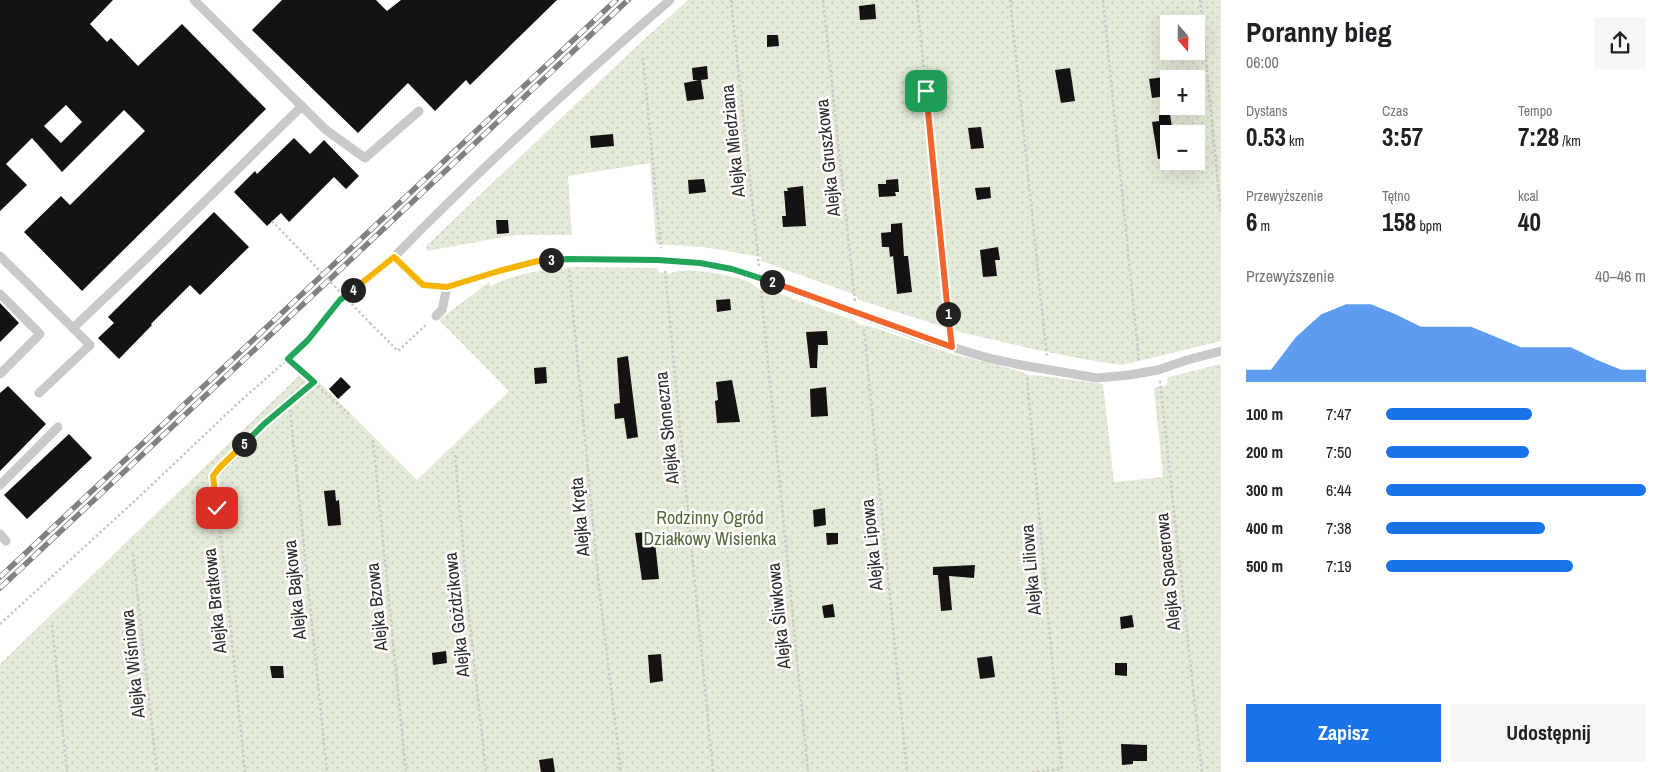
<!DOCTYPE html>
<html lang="pl">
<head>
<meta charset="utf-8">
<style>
	:root { --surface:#fff; --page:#f6f6f6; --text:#202124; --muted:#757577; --accent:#1a73e8 }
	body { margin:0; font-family:"Archivo Narrow",sans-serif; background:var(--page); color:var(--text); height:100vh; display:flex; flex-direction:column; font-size:19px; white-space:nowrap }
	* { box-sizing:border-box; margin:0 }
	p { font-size:16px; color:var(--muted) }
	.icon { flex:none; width:28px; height:28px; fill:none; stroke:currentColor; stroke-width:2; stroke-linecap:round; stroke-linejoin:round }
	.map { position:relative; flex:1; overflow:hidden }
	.sheet { display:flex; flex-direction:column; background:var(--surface); width:450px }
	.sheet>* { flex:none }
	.needle { width:32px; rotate:160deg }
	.buttons { position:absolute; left:1160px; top:15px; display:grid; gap:10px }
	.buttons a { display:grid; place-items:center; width:45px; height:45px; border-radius:0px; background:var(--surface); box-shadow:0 5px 20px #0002; font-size:25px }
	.pin { position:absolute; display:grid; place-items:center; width:42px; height:42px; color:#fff; margin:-21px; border-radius:10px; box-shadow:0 2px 8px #0006 }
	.km { position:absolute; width:25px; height:25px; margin:-12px; border-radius:50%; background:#222; color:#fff; font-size:14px; line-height:25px; text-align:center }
	.round { display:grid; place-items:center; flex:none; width:52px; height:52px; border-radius:0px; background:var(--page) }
	.headline { display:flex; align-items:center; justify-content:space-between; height:85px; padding:0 25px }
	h1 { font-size:28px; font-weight:700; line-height:38px }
	.metrics { display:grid; grid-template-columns:repeat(3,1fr); gap:8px; height:85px; padding:5px 25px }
	.metrics div { display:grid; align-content:center }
	.metrics b { font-size:25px; font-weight:700 }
	.metrics small { font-size:14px; font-weight:400 }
	.metrics p { font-size:14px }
	.chart { height:140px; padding:10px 25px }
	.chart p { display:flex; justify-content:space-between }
	.chart svg { width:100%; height:90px; margin-top:5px; fill:var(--accent); opacity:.7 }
	.action { display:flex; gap:10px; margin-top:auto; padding:10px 25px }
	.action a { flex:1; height:58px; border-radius:0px; background:var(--accent); color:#fff; font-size:20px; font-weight:700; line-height:58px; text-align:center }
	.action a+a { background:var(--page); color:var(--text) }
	ul { padding:0 25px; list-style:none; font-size:16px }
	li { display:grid; grid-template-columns:80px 60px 1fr; align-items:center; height:38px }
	li i { height:12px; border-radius:6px; background:var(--accent) }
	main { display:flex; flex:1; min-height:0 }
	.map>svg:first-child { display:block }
	.grass { fill:url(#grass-dots); fill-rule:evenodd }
	.building { fill:#131313; fill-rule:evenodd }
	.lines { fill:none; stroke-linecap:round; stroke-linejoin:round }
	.path { stroke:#c9c9c9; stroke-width:2.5; stroke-dasharray:2.5 2.5; stroke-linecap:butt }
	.lane { stroke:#c9c9c9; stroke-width:9 }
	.rail-casing { stroke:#818181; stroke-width:5.5 }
	.rail { stroke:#fff; stroke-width:4; stroke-dasharray:11; stroke-linecap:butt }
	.path-bridge { stroke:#c9c9c9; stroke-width:2.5; stroke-dasharray:2.5 2.5; stroke-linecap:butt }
	.split-1-casing { stroke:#fff; stroke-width:10 }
	.split-2-casing { stroke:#fff; stroke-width:10 }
	.split-3-casing { stroke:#fff; stroke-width:10 }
	.split-4-casing { stroke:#fff; stroke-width:10 }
	.split-5-casing { stroke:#fff; stroke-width:10 }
	.split-6-casing { stroke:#fff; stroke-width:10 }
	.split-1 { stroke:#f0652b; stroke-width:6 }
	.split-2 { stroke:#f0652b; stroke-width:6 }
	.split-3 { stroke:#22a559; stroke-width:6 }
	.split-4 { stroke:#f5b400; stroke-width:6 }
	.split-5 { stroke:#22a559; stroke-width:6 }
	.split-6 { stroke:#f5b400; stroke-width:6 }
	.labels { text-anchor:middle; stroke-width:5; stroke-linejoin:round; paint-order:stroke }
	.street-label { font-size:18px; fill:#2c2c2c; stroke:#fff }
	.park-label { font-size:18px; fill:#556838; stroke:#fff }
</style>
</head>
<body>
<main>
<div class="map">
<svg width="1221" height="772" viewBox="0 0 1221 772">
	<defs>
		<pattern id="grass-dots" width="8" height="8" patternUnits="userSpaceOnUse" patternTransform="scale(1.25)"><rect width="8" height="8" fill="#e4ead8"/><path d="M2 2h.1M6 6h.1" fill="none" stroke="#c4c9ba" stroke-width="1.8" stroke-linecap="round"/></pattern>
	</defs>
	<rect width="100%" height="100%" fill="#fff"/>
	<!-- grass -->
	<g class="grass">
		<path d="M688 0H1221V341L1122 365 1089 360 1037 350 960 332 859 300 856 295 761 261V257L704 247 656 244 650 163 568 176 572 235H516L427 251 426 246 640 43ZM1169 24H1196V51H1169ZM1169 79H1196V106H1169ZM1169 134H1196V161H1169Z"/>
		<path d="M574 267 657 268 659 272 670 274C682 265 737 276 751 283 753 284 755 287 757 288 760 290 765 290 768 291L769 290 856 321 858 324 872 327 949 353 1016 370 1031 376 1034 375 1103 384 1114 482 1163 477 1154 388 1167 385 1168 377 1221 364V772H0V664L306 369 417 480 509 391 439 320 489 282 491 286C516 273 546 269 574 267Z"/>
	</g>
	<!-- building -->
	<g class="building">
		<path d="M0 0H113L90 24 107 42 111 38 138 66 182 24 266 109 82 291 24 232 61 196 70 205 145 131 124 110 62 172 32 138 6 164 27 185 0 211ZM66 105 82 122 61 143 44 126Z"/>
		<path d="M282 0H376L387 11 401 0H557L470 85 466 80 435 111 408 83 358 133 252 30Z"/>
		<path d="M875 4 876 19 860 20 859 6Z"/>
		<path d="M767 35H778L779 46 767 47Z"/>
		<path d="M707 66 708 79 701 80 704 99 687 101 684 83 699 80H693L692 68Z"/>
		<path d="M1070 68 1075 101 1061 103 1055 70Z"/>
		<path d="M1164 77 1166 96 1152 98 1149 79Z"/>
		<path d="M1170 114 1173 134H1169V158L1158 159 1152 122 1159 121V115Z"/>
		<path d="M981 127 984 148 971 149 968 128Z"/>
		<path d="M613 134 614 146 591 148 590 136Z"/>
		<path d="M294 138 310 154 324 140 359 176 346 189 334 177 289 222 281 213 267 226 234 192 255 171 257 174Z"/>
		<path d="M704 179 706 192 689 194 688 180Z"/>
		<path d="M898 179 899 192H895L896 196 879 197 878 184H886V180Z"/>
		<path d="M803 186 806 226 783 227 782 216H786L784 191H788L787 188Z"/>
		<path d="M990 187 991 198 977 200 975 188Z"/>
		<path d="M214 212 249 247 200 295 190 285 151 324 152 325 119 359 98 338 114 323 108 317Z"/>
		<path d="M496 220H508L509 233 497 234Z"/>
		<path d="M902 223 904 256H908L912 292 897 294 893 256 890 257 889 247H882L881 233 891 232V224Z"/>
		<path d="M998 247 1000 260H995L997 276 983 277 980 250Z"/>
		<path d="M730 299 731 310 717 312 716 300Z"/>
		<path d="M0 303 19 323 0 342Z"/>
		<path d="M827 331 828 345H818L817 368H810L806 332Z"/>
		<path d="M628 356 638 437 627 439 624 418 615 419 614 404 620 403 617 358Z"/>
		<path d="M546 367 547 383 535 384 534 368Z"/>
		<path d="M341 377 351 387 338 399 329 389Z"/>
		<path d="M732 380 740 422 717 423 715 401 718 400 716 382Z"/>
		<path d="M8 386 46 424 0 471V393Z"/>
		<path d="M826 387 828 416 811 417 810 389Z"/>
		<path d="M69 434 92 458 27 519 4 495Z"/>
		<path d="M335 490 336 501 339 500 341 525 328 526 324 491Z"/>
		<path d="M825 508 826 525 814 527 813 510Z"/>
		<path d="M648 532 649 543 655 542 659 579 642 580 635 533Z"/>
		<path d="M826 533H838V544L827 545Z"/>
		<path d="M975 565 974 578 949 576 952 610 941 611 938 575H933V567Z"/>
		<path d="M833 604 835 617 824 618 822 606Z"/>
		<path d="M1132 615 1134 627 1121 629 1120 617Z"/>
		<path d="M446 651 447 663 433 665 432 653Z"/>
		<path d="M661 654 663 681 650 683 648 655Z"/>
		<path d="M992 656 995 677 980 679 977 658Z"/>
		<path d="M1115 663H1127V676L1115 675Z"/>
		<path d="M270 666H283L284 678H272Z"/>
		<path d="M1121 744 1147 745V761H1133V764L1122 765Z"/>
		<path d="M553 758 555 772H541L539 760Z"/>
	</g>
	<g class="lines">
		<!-- path -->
		<g class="path">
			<path d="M731 0 759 266"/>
			<path d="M823 0 855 301"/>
			<path d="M917 0 950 336"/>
			<path d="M1010 0 1047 358"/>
			<path d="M1103 0 1139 362"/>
			<path d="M1200 0 1221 214"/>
			<path d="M643 58 661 248"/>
			<path d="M569 270 599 587 621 772"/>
			<path d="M665 271 713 772"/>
			<path d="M761 291 808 772"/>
			<path d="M370 323 398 351 427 324"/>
			<path d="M864 329 907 772"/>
			<path d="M288 359 349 414"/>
			<path d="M1027 378 1062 772"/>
			<path d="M1160 381 1202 772"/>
			<path d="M287 406 290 409 327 772"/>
			<path d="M373 440 406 772"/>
			<path d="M455 455 470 625 486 772"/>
			<path d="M133 554 157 772"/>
			<path d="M0 624 139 497 236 405 288 359 307 340 340 301 385 264"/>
			<path d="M52 625 67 772"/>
			<path d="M245 772 227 590 213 476 219 467 264 424 314 382"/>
			<path d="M1032 772 1062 769"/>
		</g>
		<!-- lane -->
		<g class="lane">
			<path d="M194 0 326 130 365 158 419 111"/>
			<path d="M670 0C575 82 482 167 394 257L423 285 447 287 499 271 538 261 568 259 658 260 700 263 732 269 761 278 932 341 988 358 1021 365 1097 378 1129 375 1158 370 1187 360 1221 351"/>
			<path d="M0 256 90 345 39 393"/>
			<path d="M0 294 40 334 0 374"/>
			<path d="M436 316 442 310 447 287"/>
			<path d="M73 328 147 258 302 106"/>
			<path d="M0 485 58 427"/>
			<path d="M0 534 6 541"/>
		</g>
		<defs>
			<g id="rail">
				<path d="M0 577 616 0"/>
				<path d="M0 588 628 0"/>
			</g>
		</defs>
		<!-- rail casing -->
		<use href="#rail" class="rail-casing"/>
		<!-- rail -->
		<use href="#rail" class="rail"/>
		<!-- path-bridge -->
		<path class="path-bridge" d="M272 221 370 323"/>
	</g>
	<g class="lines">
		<defs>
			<path id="split-1" d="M926 91 948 314"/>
			<path id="split-2" d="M772 282 952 347 948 314"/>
			<path id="split-3" d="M551 260 568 259 658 260 700 263 732 269 772 282"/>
			<path id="split-4" d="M353 290 394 257 423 285 447 287 499 271 538 261 551 260"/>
			<path id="split-5" d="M244 444 264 424 314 382 288 359 308 340 340 300 353 290"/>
			<path id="split-6" d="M217 508 213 476 220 467 244 444"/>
		</defs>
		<!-- split-1 casing -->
		<use href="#split-1" class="split-1-casing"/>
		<!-- split-2 casing -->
		<use href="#split-2" class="split-2-casing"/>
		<!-- split-3 casing -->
		<use href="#split-3" class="split-3-casing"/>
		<!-- split-4 casing -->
		<use href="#split-4" class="split-4-casing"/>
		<!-- split-5 casing -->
		<use href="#split-5" class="split-5-casing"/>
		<!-- split-6 casing -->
		<use href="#split-6" class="split-6-casing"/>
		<!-- split-1 -->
		<use href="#split-1" class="split-1"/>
		<!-- split-2 -->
		<use href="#split-2" class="split-2"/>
		<!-- split-3 -->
		<use href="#split-3" class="split-3"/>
		<!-- split-4 -->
		<use href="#split-4" class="split-4"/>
		<!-- split-5 -->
		<use href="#split-5" class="split-5"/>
		<!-- split-6 -->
		<use href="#split-6" class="split-6"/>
	</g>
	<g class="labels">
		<!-- street labels -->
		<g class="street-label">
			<text transform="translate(733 141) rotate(-96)" y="6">Alejka Miedziana</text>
			<text transform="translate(828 158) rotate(-96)" y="6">Alejka Gruszkowa</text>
			<text transform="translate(667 428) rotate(-96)" y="6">Alejka Słoneczna</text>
			<text transform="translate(580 517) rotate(-95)" y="6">Alejka Kręta</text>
			<text transform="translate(872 545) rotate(-96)" y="6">Alejka Lipowa</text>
			<text transform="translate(1031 570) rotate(-95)" y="6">Alejka Liliowa</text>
			<text transform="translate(1168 572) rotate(-96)" y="6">Alejka Spacerowa</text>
			<text transform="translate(295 590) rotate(-96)" y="6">Alejka Bajkowa</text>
			<text transform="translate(215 601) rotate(-96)" y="6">Alejka Bratkowa</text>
			<text transform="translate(377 607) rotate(-96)" y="6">Alejka Bzowa</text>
			<text transform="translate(457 615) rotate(-96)" y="6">Alejka Gożdzikowa</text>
			<text transform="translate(779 616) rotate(-96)" y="6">Alejka Śliwkowa</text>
			<text transform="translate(133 664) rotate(-96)" y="6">Alejka Wiśniowa</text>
		</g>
		<!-- park labels -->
		<g class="park-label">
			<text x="710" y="524">Rodzinny Ogród<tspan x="710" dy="21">Działkowy Wisienka</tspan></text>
		</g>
	</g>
</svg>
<div class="buttons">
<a><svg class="needle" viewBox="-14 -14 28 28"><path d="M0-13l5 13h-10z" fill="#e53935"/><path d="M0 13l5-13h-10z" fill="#757577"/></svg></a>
<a>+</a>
<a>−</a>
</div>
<div class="pin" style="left:926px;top:91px;background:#1e9e55"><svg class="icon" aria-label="arrive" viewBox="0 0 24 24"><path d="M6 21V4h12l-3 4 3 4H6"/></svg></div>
<div class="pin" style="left:217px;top:508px;background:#d93025"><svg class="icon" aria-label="check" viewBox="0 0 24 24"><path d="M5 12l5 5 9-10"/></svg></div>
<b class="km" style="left:948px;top:314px">1</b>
<b class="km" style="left:772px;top:282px">2</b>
<b class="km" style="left:551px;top:260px">3</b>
<b class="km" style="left:353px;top:290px">4</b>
<b class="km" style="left:244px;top:444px">5</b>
</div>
<section class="sheet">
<div class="headline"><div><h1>Poranny bieg</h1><p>06:00</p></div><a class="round"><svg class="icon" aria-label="share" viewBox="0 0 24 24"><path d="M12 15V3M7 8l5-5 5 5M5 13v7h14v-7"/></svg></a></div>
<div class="metrics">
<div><p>Dystans</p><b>0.53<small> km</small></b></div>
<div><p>Czas</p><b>3:57</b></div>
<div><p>Tempo</p><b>7:28<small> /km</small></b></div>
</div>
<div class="metrics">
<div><p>Przewyższenie</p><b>6<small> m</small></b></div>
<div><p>Tętno</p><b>158<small> bpm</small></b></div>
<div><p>kcal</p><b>40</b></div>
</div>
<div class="chart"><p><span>Przewyższenie</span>40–46 m</p>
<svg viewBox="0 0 160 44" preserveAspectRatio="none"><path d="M0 44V38L10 38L20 22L30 11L40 6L50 6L60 11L70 17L80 17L90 17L100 22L110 27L120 27L130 27L140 33L150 38L160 38V44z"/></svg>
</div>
<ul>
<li><b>100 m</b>7:47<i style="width:56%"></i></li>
<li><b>200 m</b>7:50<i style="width:55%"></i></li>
<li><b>300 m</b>6:44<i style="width:100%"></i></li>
<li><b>400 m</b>7:38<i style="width:61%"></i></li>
<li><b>500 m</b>7:19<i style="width:72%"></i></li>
</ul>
<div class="action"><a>Zapisz</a><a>Udostępnij</a></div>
</section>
</main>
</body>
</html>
